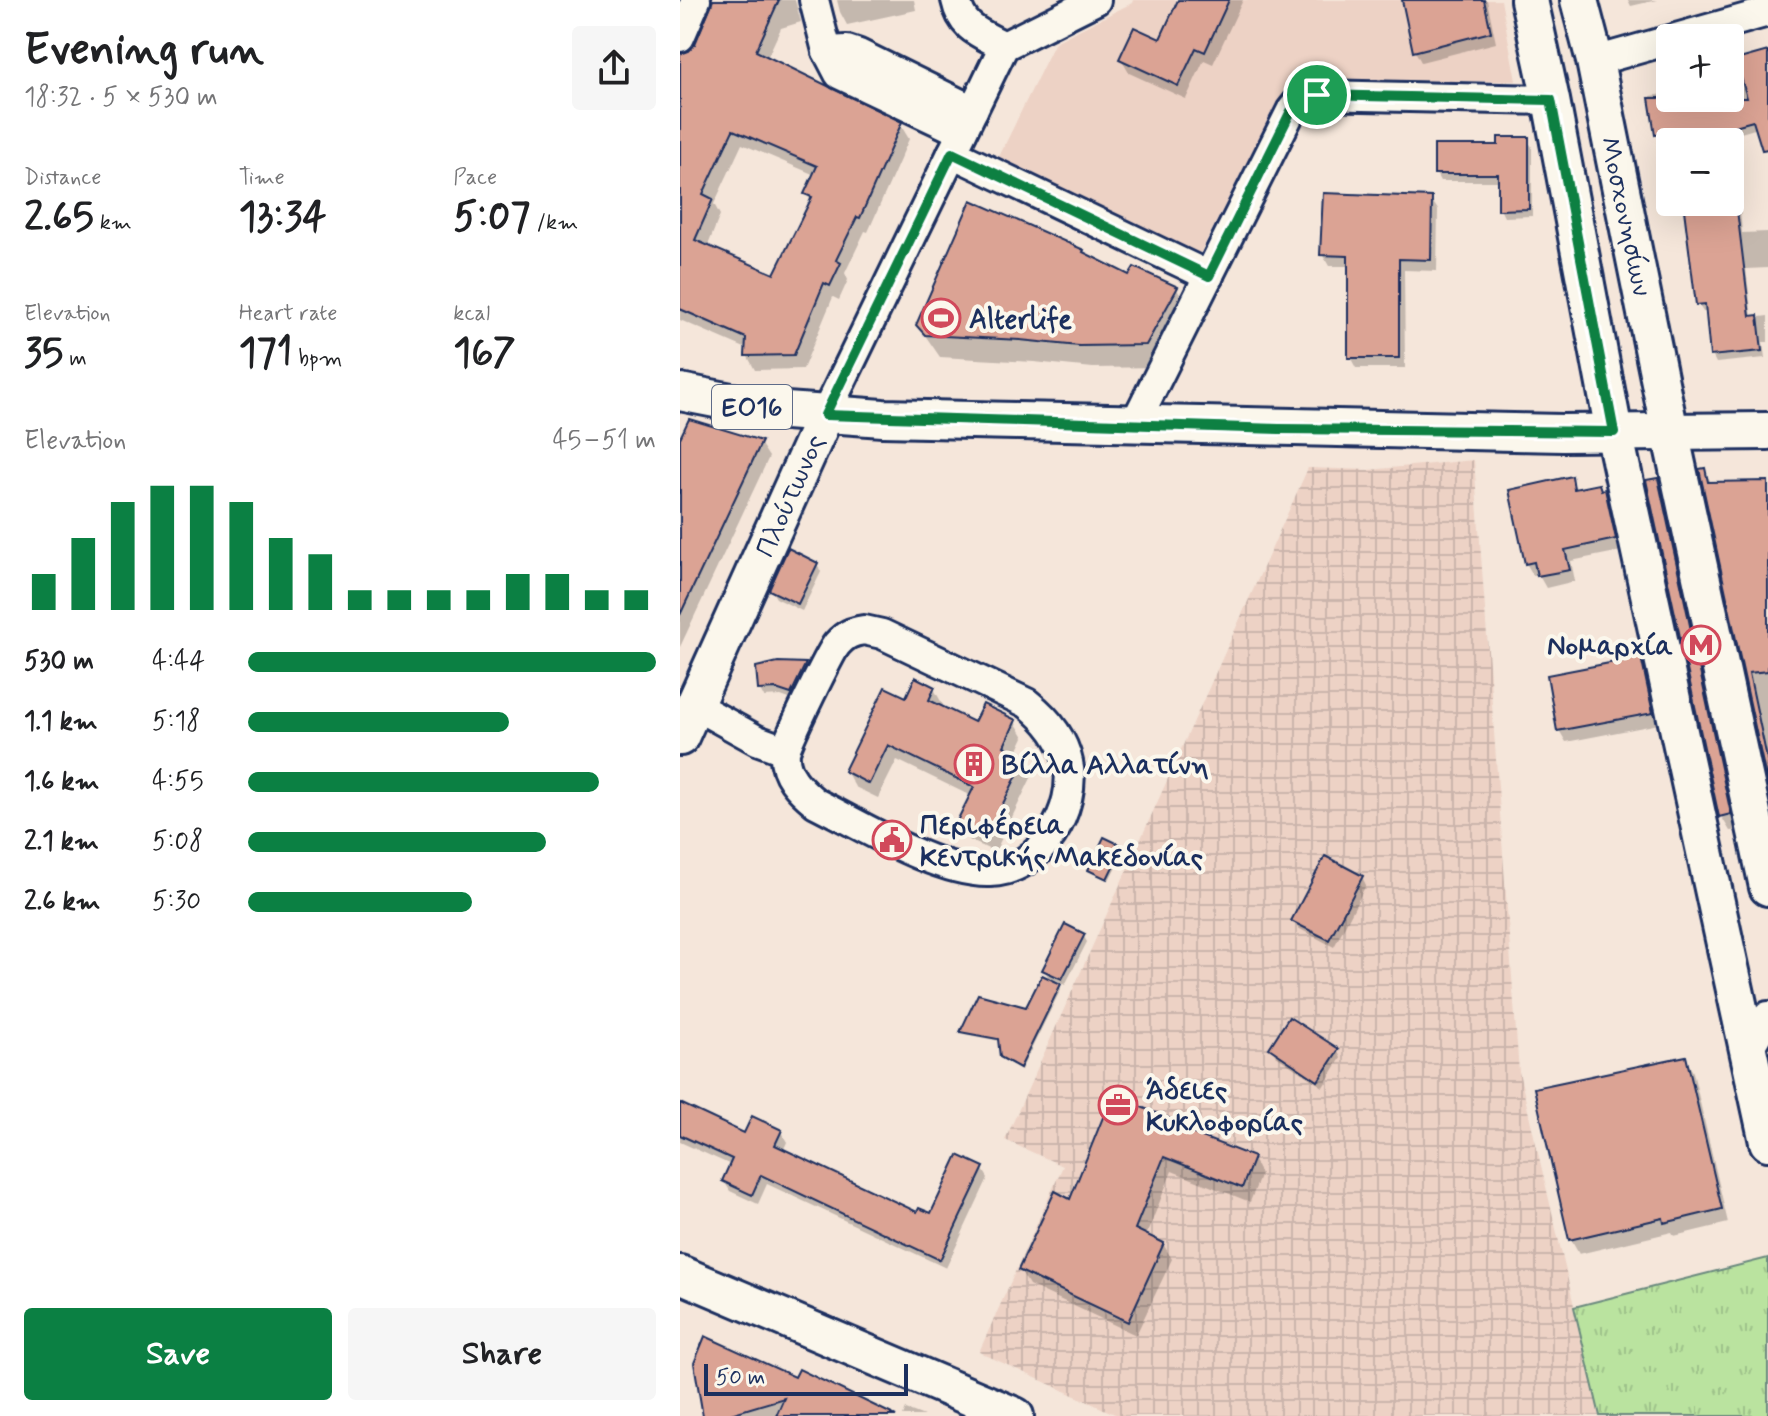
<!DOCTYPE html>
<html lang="en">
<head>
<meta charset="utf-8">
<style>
	:root { --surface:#fff; --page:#f6f6f6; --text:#202124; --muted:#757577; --accent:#0b8043 }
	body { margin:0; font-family:Mynerve,sans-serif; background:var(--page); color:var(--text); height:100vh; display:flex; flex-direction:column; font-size:30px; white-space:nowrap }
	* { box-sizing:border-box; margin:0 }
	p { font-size:26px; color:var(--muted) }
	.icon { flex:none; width:44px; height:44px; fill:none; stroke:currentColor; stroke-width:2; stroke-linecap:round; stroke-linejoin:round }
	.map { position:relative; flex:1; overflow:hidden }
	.panel { display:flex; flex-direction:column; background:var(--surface); width:680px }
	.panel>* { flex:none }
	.buttons { position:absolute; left:976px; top:24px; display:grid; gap:16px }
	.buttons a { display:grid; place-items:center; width:88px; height:88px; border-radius:8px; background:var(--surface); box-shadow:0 8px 32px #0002; font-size:40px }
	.scale { position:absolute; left:24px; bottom:20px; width:204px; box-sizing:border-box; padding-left:8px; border:4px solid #1b2f5e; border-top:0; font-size:22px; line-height:28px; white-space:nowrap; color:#1b2f5e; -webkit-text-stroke:6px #fbf7ec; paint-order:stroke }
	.pin { position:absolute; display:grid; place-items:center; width:68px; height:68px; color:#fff; margin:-34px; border:4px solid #fff; border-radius:50%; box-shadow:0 2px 8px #0007 }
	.round { display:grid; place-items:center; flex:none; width:84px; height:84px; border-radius:8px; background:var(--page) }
	.summary { display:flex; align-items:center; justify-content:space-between; height:136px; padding:0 24px }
	h1 { font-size:44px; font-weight:700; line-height:60px }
	.metrics { display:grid; grid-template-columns:repeat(3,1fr); gap:12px; height:136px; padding:8px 24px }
	.metrics div { display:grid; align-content:center }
	.metrics b { font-size:40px; font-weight:700 }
	.metrics small { font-size:22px; font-weight:400 }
	.metrics p { font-size:22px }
	.chart { height:224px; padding:16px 24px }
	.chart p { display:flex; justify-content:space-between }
	.chart svg { width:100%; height:144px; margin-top:8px; stroke:var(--accent); stroke-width:6 }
	.primary-button { display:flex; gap:16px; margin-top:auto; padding:16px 24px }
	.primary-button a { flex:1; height:92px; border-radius:8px; background:var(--accent); color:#fff; font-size:32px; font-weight:700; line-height:92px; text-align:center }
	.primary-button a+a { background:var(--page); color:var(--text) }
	ul { padding:0 24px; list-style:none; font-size:26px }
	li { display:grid; grid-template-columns:128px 96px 1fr; align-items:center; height:60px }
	li i { height:20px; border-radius:10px; background:var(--accent) }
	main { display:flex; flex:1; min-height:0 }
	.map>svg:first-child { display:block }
	.built { fill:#edd2c5 }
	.industrial { fill:url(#industrial-grid) }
	.park { fill:url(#park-tufts); stroke:#6a897e; stroke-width:2 }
	.shadow { fill:#0003; fill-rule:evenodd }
	.building { fill:#dba394; stroke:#1b2f5e; stroke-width:2; fill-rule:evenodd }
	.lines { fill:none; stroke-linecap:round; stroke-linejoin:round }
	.minor-casing { stroke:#1b2f5e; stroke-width:34 }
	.major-casing { stroke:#1b2f5e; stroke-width:42 }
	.minor { stroke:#fbf7ec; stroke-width:28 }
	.major { stroke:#fbf7ec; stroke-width:36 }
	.route-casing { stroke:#fff; stroke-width:16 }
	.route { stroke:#0b8043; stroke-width:10 }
	.labels { text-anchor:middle; stroke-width:8; stroke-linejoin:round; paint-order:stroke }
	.shield { fill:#fbf7ec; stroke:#5e6b89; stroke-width:2 }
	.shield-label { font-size:26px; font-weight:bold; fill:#1b2f5e }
	.street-label { font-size:28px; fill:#1b2f5e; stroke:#fbf7ec }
	.poi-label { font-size:28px; font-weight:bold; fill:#1b2f5e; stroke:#fbf7ec; text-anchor:start }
</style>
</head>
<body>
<main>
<section class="panel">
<div class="summary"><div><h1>Evening run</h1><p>18:32 · 5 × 530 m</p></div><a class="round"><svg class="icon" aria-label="share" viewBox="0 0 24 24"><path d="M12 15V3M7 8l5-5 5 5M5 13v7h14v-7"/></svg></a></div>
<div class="metrics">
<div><p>Distance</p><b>2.65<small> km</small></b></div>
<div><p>Time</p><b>13:34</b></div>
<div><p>Pace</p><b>5:07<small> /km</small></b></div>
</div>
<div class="metrics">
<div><p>Elevation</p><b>35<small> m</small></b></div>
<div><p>Heart rate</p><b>171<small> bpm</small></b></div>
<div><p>kcal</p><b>167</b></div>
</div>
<div class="chart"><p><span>Elevation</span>45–51 m</p>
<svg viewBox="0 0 160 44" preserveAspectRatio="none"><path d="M5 44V33M15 44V22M25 44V11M35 44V6M45 44V6M55 44V11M65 44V22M75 44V27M85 44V38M95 44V38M105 44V38M115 44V38M125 44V33M135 44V33M145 44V38M155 44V38"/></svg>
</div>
<ul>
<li><b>530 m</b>4:44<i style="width:100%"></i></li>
<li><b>1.1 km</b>5:18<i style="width:64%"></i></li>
<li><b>1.6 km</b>4:55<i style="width:86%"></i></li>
<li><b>2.1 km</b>5:08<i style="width:73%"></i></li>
<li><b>2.6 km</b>5:30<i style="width:55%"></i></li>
</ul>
<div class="primary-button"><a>Save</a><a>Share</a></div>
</section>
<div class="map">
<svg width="1088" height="1416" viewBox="0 0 1088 1416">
	<defs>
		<pattern id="industrial-grid" width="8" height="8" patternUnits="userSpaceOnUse" patternTransform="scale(2)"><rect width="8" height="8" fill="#edd2c5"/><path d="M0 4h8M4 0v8" fill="none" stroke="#cbb5ac"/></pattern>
		<pattern id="park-tufts" width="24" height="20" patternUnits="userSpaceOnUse" patternTransform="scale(2)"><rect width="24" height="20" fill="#bae39f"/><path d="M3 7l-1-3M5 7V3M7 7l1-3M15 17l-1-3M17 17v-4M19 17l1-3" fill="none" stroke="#9fc38b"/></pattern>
	</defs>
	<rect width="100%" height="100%" fill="#f5e6da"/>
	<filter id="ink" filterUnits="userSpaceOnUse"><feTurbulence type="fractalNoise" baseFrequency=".0125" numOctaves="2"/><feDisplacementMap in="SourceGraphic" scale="16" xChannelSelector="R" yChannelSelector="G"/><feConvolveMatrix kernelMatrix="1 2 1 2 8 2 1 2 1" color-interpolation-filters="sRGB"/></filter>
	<g filter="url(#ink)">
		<!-- built -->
		<path class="built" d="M453 0H821L836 81H609L515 263 314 167 375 42 452 3Z"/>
		<!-- industrial -->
		<path class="industrial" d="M794 460 839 1072 920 1416H439L299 1352 383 1166 325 1140 628 468 689 470Z"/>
		<!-- park -->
		<path class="park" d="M1088 1258V1416H920L894 1307Z"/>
		<!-- shadow -->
		<g class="shadow">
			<path d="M34 0H115L121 22 101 28 87 58 220 124 229 139 188 232 185 231 165 273 168 280 159 300 153 297 123 369 75 370 67 355V349L0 320V63L17 46ZM62 144 135 175 127 194 131 202 95 277 27 248 40 215 34 204Z"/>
			<path d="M157 0H234L236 10 167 25 160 12Z"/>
			<path d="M500 0H563L533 64 524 60 506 99 449 73 441 59 481 41Z"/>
			<path d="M724 0H807L816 43 741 62 735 51Z"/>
			<path d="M948 0H977L951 6Z"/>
			<path d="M1088 53V125L1054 135 1062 233 1088 232V268L1066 269 1072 318 1088 316V342H1083L1085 358 1036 363 1032 355 1028 311 1023 312 1018 304 1005 202H1050V142H1003V138L981 141 977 134 971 96 990 93V98H1050V78L1063 76Z"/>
			<path d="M847 139 852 147V216L824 217 820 209V181H760L756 174 820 147Z"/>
			<path d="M751 199 758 210 757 271 724 270 725 368H676L670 357V266H649L642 254Z"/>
			<path d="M405 256 450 278 497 289 509 311 479 367 413 368 354 362 260 357 238 325Z"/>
			<path d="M0 443H80L89 457 0 647Z"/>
			<path d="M1024 470 1032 484 1088 483V778Z"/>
			<path d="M891 479 897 490 924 492 931 503 941 551 891 561 895 581 866 588 858 574 853 575 846 563Z"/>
			<path d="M977 480 986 496 1058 830 1050 831 1041 816Z"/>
			<path d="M137 564 141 572 122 611 96 598 91 590Z"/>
			<path d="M960 659 967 671 979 724 886 742 879 730Z"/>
			<path d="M125 665 129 672 115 701 101 696 84 697 80 690Z"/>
			<path d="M254 689 263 705 261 708 295 725 335 722 344 737 336 754 344 758 353 774 315 852 287 839 278 823 291 796 217 760 198 798 175 787 166 771 227 699Z"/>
			<path d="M442 848 444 851 429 880 412 873 411 869Z"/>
			<path d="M682 877 686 885 654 947 618 928 613 920Z"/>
			<path d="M403 935 407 942 385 985 376 980 381 989 341 1070 324 1060 320 1041 284 1034 282 1032 347 1009 371 982 364 969Z"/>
			<path d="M591 1048 657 1050 661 1058 643 1087 596 1056Z"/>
			<path d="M1005 1058 1013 1072 1048 1223 994 1236 992 1232 899 1254 891 1240 856 1089Z"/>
			<path d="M0 1105 65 1136 101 1132 107 1142 103 1151 238 1215 252 1216 302 1168 308 1178 266 1268 87 1184 78 1204 50 1191 44 1181 51 1165 0 1142Z"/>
			<path d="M497 1123 501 1131 573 1159 581 1174 570 1202 492 1171 466 1236 483 1244 492 1259 456 1335 349 1285 340 1270 391 1202Z"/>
			<path d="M116 1379 211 1416H24Z"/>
			<path d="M226 1409 244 1416H223Z"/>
		</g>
		<!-- building -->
		<g class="building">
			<path d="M33 0H99L76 51 222 122 180 218 177 217 156 260 161 263 150 286 144 283 114 355 65 356 66 338 0 309V54L9 51 15 44ZM53 130 137 166 124 194 132 197 94 274 15 240 33 199 23 194Z"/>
			<path d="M498 0H549L525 52 516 48 498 86 439 59 454 27 480 39Z"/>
			<path d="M722 0H804L811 32 733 52Z"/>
			<path d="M1088 51V149L1082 150 1073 121 1051 127 1052 142H1001V130L975 135 969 98H1067L1056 60Z"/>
			<path d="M818 137H849V209L818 210V174H754V145H818Z"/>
			<path d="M643 193 752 197 751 260 719 259V358H668V256L640 255Z"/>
			<path d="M291 200 404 250 403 252 449 275 454 267 498 287 466 345 399 346 340 340 245 335 236 325Z"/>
			<path d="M1003 202H1056L1070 316 1078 315 1082 351 1030 356 1025 304 1016 305Z"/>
			<path d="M9 419 82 441 0 615V438Z"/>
			<path d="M1025 468 1028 482 1088 481V671L1069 673 1088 763V787L1019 469Z"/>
			<path d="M892 476 894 489 919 484 921 490 925 489 936 539 885 550 890 570 857 576 854 562 845 564 829 490Z"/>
			<path d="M978 478 1051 814 1039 817 966 480Z"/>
			<path d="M108 548 138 563 118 604 89 590Z"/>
			<path d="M961 657 973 713 877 731 867 675Z"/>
			<path d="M98 662 126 663 111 694 96 689 78 690 76 667Z"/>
			<path d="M235 677 255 687 249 700 294 722 303 704 336 720 324 746 346 757 306 838 276 823 294 787 208 745 189 784 164 771 205 687 226 697Z"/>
			<path d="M424 837 443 846 427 879 408 870Z"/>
			<path d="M645 856 683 876 649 940 611 921Z"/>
			<path d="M385 924 405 934 382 979 362 970Z"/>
			<path d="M362 975 381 984 340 1068 320 1057 318 1039 280 1032 298 994 346 1007Z"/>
			<path d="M609 1017 659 1049 638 1081 589 1048Z"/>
			<path d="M1006 1056 1042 1209 984 1223 983 1218 889 1240 854 1088Z"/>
			<path d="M432 1095 498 1122 496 1127 574 1157 562 1188 484 1157 455 1229 484 1243 448 1322 338 1270 375 1191 390 1199Z"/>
			<path d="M0 1103 64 1133 72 1116 102 1130 95 1145 237 1212 239 1208 251 1213 278 1155 304 1167 260 1260 81 1175 72 1195 42 1181 52 1159 0 1135Z"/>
			<path d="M25 1336 115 1377 119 1369 216 1416H96L104 1398 44 1416H23L14 1363Z"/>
		</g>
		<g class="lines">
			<defs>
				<g id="minor">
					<path d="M134 0 147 51 159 74 282 132"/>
					<path d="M276 0C282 29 300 33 324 46"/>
					<path d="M0 37 16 0"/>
					<path d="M996 38 1088 12"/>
					<path d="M147 51 167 50 179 54 293 110"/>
					<path d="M915 61 990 40"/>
					<path d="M272 153 529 276"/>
					<path d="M145 415 324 46 416 0"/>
					<path d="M454 425 611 111 618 102 637 95 871 100"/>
					<path d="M184 630 202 634 347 703C366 718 383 737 388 762 398 809 361 871 310 872 260 874 182 826 136 803 120 790 103 774 105 752 105 744 151 651 157 644 166 634 172 632 184 630Z"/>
					<path d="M14 705 77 740 104 750"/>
					<path d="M1068 1050 1088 1016"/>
				</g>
				<g id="major">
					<path d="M849 0 871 100 934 432 1088 1142"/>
					<path d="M899 0 915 61 990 432 1088 887"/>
					<path d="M0 392 92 410 203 418 883 433 1088 431"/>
					<path d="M0 737 145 415"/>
					<path d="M0 1274 335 1416"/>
				</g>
			</defs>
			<!-- minor casing -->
			<use href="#minor" class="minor-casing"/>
			<!-- major casing -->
			<use href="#major" class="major-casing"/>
			<!-- minor -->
			<use href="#minor" class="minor"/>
			<!-- major -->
			<use href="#major" class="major"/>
		</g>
	</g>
	<g class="lines" filter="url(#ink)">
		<defs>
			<path id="route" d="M637 95 871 100 934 432 599 429 145 415 272 153 529 276 611 111 627 97Z"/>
		</defs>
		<!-- route casing -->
		<use href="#route" class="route-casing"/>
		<!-- route -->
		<use href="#route" class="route"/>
	</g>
	<!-- icons -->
	<defs>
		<symbol id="stadium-ring" viewBox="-11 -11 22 22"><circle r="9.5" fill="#fbf7ec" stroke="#d1495b" stroke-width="1.5"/><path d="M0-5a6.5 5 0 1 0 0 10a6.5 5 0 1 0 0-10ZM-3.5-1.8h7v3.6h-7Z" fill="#d1495b"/></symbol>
		<symbol id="metro-ring" viewBox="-11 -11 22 22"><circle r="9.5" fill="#fbf7ec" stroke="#d1495b" stroke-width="1.5"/><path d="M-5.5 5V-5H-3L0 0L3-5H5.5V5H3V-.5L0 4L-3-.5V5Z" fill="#d1495b"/></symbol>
		<symbol id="building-ring" viewBox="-11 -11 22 22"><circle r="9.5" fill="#fbf7ec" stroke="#d1495b" stroke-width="1.5"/><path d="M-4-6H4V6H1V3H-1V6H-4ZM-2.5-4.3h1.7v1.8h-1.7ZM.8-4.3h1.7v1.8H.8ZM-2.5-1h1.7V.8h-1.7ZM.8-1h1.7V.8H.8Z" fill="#d1495b"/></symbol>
		<symbol id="civic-ring" viewBox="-11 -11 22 22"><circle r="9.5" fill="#fbf7ec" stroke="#d1495b" stroke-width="1.5"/><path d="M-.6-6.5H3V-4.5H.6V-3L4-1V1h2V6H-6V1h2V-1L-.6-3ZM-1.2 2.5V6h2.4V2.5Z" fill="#d1495b"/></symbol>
		<symbol id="office-ring" viewBox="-11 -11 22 22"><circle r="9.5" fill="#fbf7ec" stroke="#d1495b" stroke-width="1.5"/><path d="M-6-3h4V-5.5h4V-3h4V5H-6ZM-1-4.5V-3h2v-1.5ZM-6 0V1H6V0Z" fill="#d1495b"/></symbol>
	</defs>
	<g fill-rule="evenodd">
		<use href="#stadium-ring" x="239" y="296" width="44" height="44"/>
		<use href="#metro-ring" x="999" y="623" width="44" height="44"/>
		<use href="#building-ring" x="272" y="742" width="44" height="44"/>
		<use href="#civic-ring" x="190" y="818" width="44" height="44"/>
		<use href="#office-ring" x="416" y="1083" width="44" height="44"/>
	</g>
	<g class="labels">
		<!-- shield labels -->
		<rect class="shield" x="32" y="385" width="80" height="44" rx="6"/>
		<g class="shield-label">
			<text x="72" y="416">ΕΟ16</text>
		</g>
		<!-- street labels -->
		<g class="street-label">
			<text transform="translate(947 216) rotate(78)" y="10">Μοσχονησίων</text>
			<text transform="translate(109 495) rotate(-66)" y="10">Πλούτωνος</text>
		</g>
		<!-- poi labels -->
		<g class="poi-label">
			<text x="289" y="328">Alterlife</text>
			<text x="993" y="655" text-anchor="end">Νομαρχία</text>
			<text x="322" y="774">Βίλλα Αλλατίνη</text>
			<text x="240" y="834">Περιφέρεια<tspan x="240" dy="32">Κεντρικής Μακεδονίας</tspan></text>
			<text x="466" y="1099">Άδειες<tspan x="466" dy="32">Κυκλοφορίας</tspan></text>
		</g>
	</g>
</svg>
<div class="buttons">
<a>+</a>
<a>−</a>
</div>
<div class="scale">50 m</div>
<div class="pin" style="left:637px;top:95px;background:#1e9e55"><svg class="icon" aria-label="arrive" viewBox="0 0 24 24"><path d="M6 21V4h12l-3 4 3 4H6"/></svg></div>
</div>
</main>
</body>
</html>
